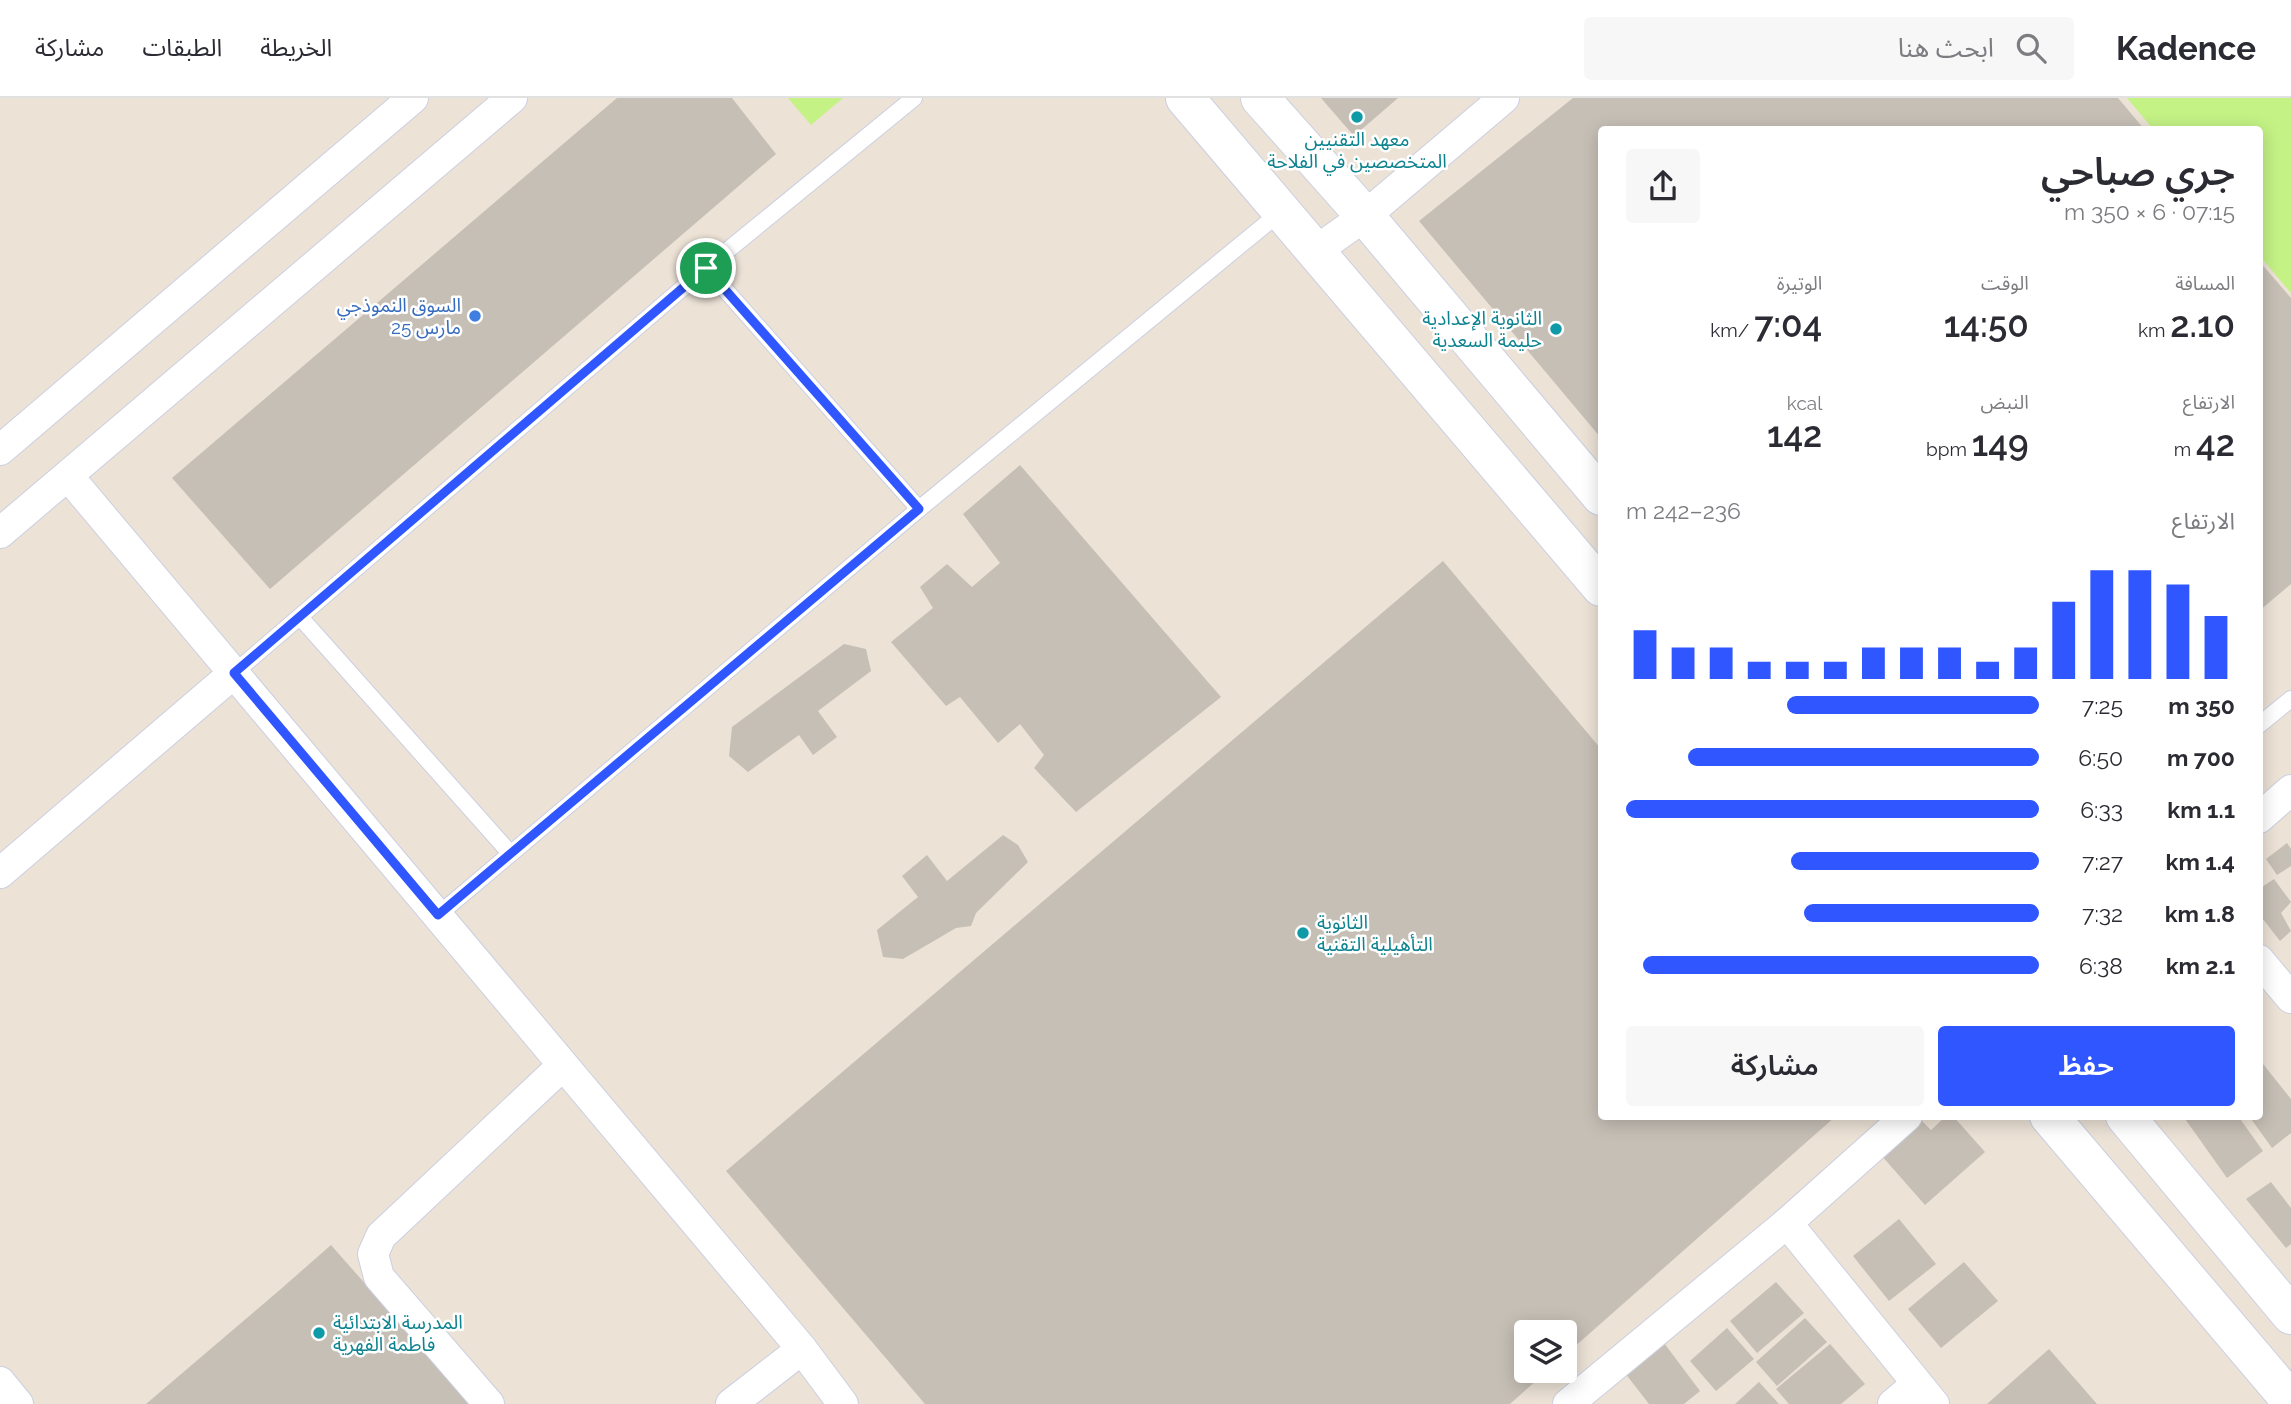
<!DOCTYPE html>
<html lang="ar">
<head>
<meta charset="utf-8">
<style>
	:root { --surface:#fff; --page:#f7f7f7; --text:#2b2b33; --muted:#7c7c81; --line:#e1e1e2; --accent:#2f56ff }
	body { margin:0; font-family:Raleway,"Noto Sans Arabic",sans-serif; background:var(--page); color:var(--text); direction:rtl; height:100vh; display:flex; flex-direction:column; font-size:26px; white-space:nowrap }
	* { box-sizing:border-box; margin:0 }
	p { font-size:23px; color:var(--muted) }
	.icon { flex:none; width:38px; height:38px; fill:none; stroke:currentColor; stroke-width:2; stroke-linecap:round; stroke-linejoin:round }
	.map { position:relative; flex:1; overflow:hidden; direction:ltr }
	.panel { position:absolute; left:1598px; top:28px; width:665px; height:994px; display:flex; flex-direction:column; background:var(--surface); border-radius:7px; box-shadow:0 4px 18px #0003; direction:rtl }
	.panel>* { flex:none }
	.tools { position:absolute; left:1514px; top:1222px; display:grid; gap:14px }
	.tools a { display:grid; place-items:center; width:63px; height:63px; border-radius:7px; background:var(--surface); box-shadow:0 4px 18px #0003; font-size:35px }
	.pin { position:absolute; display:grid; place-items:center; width:60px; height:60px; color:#fff; margin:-30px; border:4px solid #fff; border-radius:50%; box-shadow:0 2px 7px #0007 }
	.round { display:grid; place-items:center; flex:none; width:74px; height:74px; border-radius:7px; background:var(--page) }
	.summary { display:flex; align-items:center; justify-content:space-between; height:119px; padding:0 28px }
	h1 { font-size:38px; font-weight:600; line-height:52px }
	.metrics { display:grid; grid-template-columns:repeat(3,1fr); gap:10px; height:119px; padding:7px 28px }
	.metrics div { display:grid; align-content:center }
	.metrics b { font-size:35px; font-weight:600 }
	.metrics small { font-size:19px; font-weight:400 }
	.metrics p { font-size:19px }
	.chart { height:196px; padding:14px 28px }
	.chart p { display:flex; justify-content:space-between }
	.chart svg { width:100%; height:126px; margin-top:7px; stroke:var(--accent); stroke-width:6 }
	.action { display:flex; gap:14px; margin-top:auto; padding:14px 28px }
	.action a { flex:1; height:80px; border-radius:7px; background:var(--accent); color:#fff; font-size:28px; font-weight:600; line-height:80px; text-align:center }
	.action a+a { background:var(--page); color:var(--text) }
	ul { padding:0 28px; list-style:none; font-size:23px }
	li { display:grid; grid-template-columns:112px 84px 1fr; align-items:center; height:52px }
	li i { height:18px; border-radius:9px; background:var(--accent) }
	header { display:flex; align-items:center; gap:42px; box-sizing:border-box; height:98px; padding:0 35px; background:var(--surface); border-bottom:2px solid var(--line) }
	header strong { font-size:33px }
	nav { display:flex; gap:38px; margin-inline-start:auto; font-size:24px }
	.search { width:490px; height:63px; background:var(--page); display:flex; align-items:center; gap:18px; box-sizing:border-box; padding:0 24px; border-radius:7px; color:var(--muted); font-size:26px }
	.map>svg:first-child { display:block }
	.pitch { fill:#c4f285 }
	.building { fill:#c6bfb6 }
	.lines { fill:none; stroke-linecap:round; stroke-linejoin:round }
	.lane-casing { stroke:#cbcfe2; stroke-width:18 }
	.street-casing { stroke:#cbcfe2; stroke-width:32 }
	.secondary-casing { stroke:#cbcfe2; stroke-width:40 }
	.lane { stroke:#fff; stroke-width:16 }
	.street { stroke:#fff; stroke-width:30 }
	.secondary { stroke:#fff; stroke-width:38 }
	.route-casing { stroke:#fff; stroke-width:14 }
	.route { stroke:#2f56ff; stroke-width:9 }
	.culture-dot { fill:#0f9aa8; stroke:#fff; stroke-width:2.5 }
	.shop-dot { fill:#3f7fe0; stroke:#fff; stroke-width:2.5 }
	.labels { text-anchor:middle; stroke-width:5; stroke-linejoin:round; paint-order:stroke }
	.culture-label { font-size:19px; fill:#0d838f; stroke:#fff; text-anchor:start }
	.shop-label { font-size:19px; fill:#366cbe; stroke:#fff; text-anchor:end }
</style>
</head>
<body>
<header>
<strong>Kadence</strong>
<div class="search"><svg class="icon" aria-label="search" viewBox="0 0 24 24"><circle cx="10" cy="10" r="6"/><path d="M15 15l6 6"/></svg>ابحث هنا</div>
<nav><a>الخريطة</a><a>الطبقات</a><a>مشاركة</a></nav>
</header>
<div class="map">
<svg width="2291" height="1306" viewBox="0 0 2291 1306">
	<rect width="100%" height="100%" fill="#ece2d6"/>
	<!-- pitch -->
	<g class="pitch">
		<path d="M788 0H843L811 27Z"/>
		<path d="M2127 0H2291V195L2259 157V32L2153 31Z"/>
	</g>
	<!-- building -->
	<g class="building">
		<path d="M617 0H732L776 56 270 491 172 380Z"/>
		<path d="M1321 0H1398L1354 38Z"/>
		<path d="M1573 0H2118L2145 32H1601V340L1419 123Z"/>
		<path d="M2259 163 2291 200V486L2259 513Z"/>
		<path d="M1020 367 1221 599 1076 714 1034 670 1044 657 1020 626 998 645 960 599 946 608 891 544 933 510 920 489 947 466 972 489 1000 465 963 416Z"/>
		<path d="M1443 463 1601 651V1018H1836L1564 1258V1234H1526V1272H1548L1510 1306H925L726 1073Z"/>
		<path d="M844 546 866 551 871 573 818 613 837 639 813 657 799 637 748 674 729 658 732 629Z"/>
		<path d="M1003 737 1018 747 1028 764 976 815 971 828 956 830 903 861 883 859 877 832 918 799 902 778 927 757 947 783Z"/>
		<path d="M2287 745 2291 751V768L2277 777 2266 761Z"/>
		<path d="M2274 781 2291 804 2281 815 2291 833 2280 843 2259 816V791Z"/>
		<path d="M2259 961 2291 1001V1035L2272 1050 2249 1018H2259Z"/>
		<path d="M1946 1018H1953L1985 1054 1925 1107 1881 1057 1921 1022 1931 1032Z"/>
		<path d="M2183 1018H2238L2263 1053 2227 1080Z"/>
		<path d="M2271 1084 2291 1110V1146L2286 1150 2246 1101Z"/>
		<path d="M1899 1121 1936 1166 1889 1203 1853 1158Z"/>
		<path d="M331 1147 471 1306H146L282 1190Z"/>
		<path d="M1964 1164 1998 1203 1941 1250 1908 1211Z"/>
		<path d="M1776 1184 1804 1215 1757 1255 1730 1223Z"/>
		<path d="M1805 1220 1827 1244 1777 1288 1756 1264Z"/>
		<path d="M1727 1230 1754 1261 1716 1293 1690 1263Z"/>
		<path d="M1664 1245 1700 1293 1684 1306H1649L1625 1275Z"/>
		<path d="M1830 1246 1865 1286 1841 1306H1789L1776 1291Z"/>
		<path d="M2049 1251 2097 1306H1987Z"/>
		<path d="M1759 1284 1779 1306H1735Z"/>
	</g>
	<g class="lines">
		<defs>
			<g id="lane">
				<path d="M706 170 919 411"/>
				<path d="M300 519 510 755"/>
				<path d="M234 575 706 170 914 0"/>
				<path d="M2259 627 2291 601"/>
				<path d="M438 817 919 411 1283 112"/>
			</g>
			<g id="street">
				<path d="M1317 152 1365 118 1504 0"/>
				<path d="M0 352 413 0"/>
				<path d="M68 378 802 1251 843 1306"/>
				<path d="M0 435 512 0"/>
				<path d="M2259 720 2291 692"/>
				<path d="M0 775 234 575"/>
				<path d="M2259 862 2291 900"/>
				<path d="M1787 1125 1934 1306"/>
				<path d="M0 1284 18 1306"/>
				<path d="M489 1306 379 1179 373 1156 381 1138 562 968"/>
				<path d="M731 1306 802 1251"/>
				<path d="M1568 1306 1787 1125 1907 1018"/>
				<path d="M1893 1306 1917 1286"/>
			</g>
			<g id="secondary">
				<path d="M1185 0 1601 489"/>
				<path d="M1260 0 1365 118 1601 398"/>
				<path d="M2049 1018 2291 1303"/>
				<path d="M2125 1018 2291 1217"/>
			</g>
		</defs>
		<!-- lane casing -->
		<use href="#lane" class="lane-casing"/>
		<!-- street casing -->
		<use href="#street" class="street-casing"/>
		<!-- secondary casing -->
		<use href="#secondary" class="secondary-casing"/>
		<!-- lane -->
		<use href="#lane" class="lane"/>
		<!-- street -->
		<use href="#street" class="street"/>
		<!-- secondary -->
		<use href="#secondary" class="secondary"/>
	</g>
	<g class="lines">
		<defs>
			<path id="route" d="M706 170 919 411 438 817 234 575Z"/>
		</defs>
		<!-- route casing -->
		<use href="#route" class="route-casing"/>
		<!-- route -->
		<use href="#route" class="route"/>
	</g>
	<!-- markers -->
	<g class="culture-dot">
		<circle cx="1357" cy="19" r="7"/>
		<circle cx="1556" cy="231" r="7"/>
		<circle cx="1303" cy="835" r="7"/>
		<circle cx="319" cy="1235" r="7"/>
	</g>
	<circle class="shop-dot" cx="475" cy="218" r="7"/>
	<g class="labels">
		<!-- culture labels -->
		<g class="culture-label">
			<text x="1357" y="48" text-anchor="middle">معهد التقنيين<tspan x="1357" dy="22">المتخصصين في الفلاحة</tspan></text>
			<text x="1542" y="227" text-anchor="end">الثانوية الإعدادية<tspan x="1542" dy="22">حليمة السعدية</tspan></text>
			<text x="1317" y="831">الثانوية<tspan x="1317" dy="22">التأهيلية التقنية</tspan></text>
			<text x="333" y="1231">المدرسة الابتدائية<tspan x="333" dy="22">فاطمة الفهرية</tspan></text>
		</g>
		<!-- shop labels -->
		<g class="shop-label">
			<text x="461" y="214">السوق النموذجي<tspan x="461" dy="22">25 مارس</tspan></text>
		</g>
	</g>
</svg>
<div class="tools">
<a><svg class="icon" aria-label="layers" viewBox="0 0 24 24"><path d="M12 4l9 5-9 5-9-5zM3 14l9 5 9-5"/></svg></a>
</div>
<div class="pin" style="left:706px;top:170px;background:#1e9e55"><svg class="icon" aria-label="arrive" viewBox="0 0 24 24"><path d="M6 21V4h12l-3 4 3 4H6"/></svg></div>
<section class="panel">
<div class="summary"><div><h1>جري صباحي</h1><p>07:15 · 6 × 350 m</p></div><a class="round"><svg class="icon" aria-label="share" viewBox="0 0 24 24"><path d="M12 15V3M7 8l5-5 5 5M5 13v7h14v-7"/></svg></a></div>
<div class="metrics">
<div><p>المسافة</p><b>2.10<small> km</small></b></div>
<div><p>الوقت</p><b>14:50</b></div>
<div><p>الوتيرة</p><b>7:04<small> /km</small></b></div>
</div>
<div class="metrics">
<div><p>الارتفاع</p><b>42<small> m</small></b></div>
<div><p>النبض</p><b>149<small> bpm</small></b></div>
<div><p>kcal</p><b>142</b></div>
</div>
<div class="chart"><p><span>الارتفاع</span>236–242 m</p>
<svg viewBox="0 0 160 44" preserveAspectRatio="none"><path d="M5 44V27M15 44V33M25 44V33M35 44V38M45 44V38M55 44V38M65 44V33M75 44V33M85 44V33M95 44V38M105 44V33M115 44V17M125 44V6M135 44V6M145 44V11M155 44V22"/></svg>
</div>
<ul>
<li><b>350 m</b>7:25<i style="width:61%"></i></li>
<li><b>700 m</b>6:50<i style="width:85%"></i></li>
<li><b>1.1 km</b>6:33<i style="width:100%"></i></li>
<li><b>1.4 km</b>7:27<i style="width:60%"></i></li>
<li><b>1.8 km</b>7:32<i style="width:57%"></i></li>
<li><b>2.1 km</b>6:38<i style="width:96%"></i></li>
</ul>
<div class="action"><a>حفظ</a><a>مشاركة</a></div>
</section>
</div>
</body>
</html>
